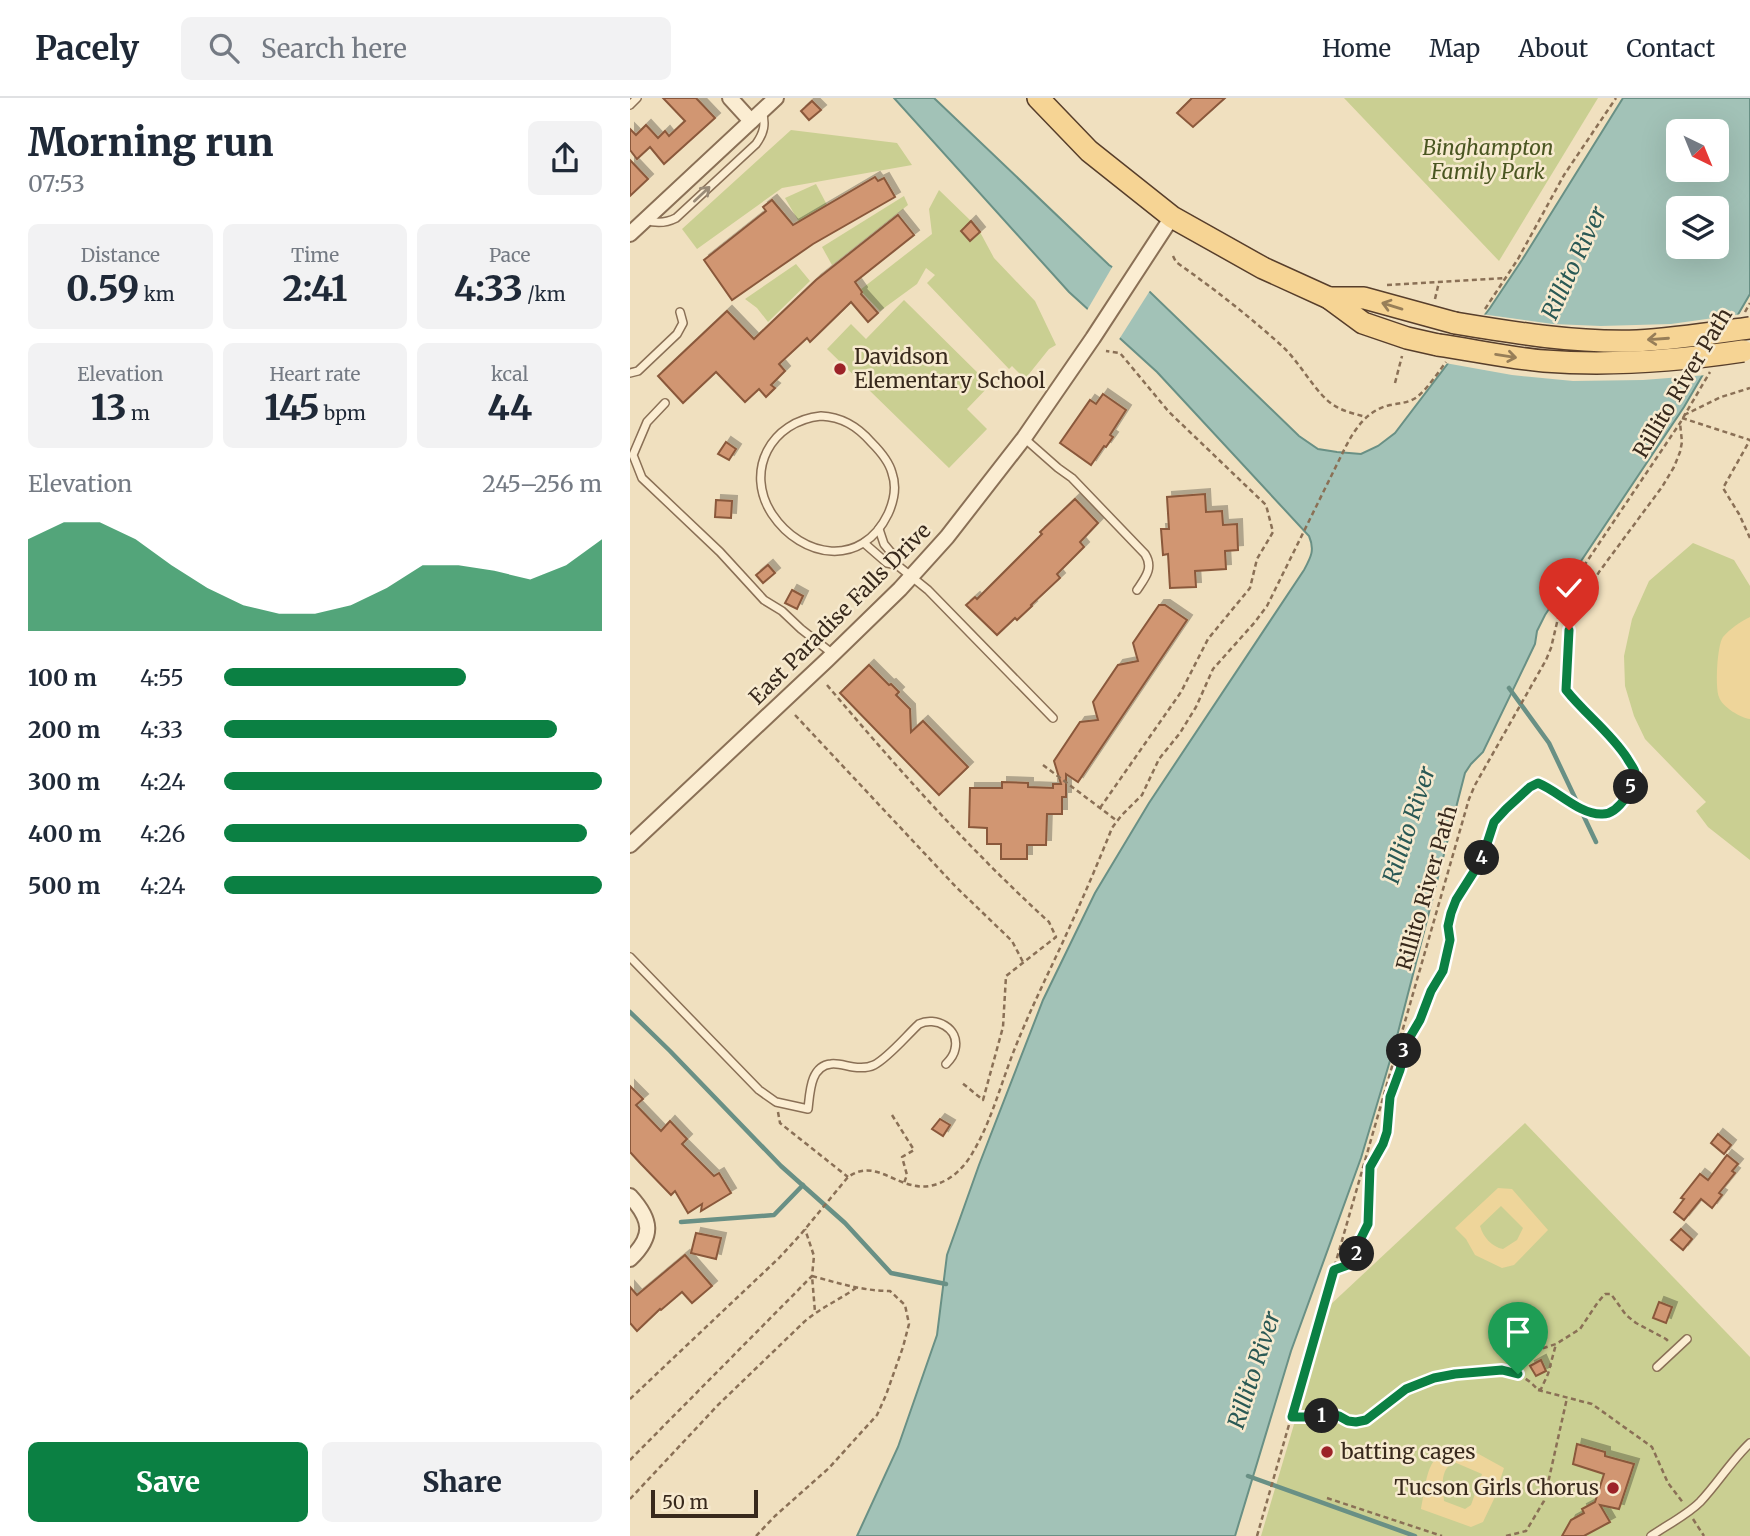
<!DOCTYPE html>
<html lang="en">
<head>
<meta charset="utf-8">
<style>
	:root { --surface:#fff; --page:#f2f2f3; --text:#1f2937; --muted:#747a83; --line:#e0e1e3; --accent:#0b8043 }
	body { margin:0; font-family:Merriweather,serif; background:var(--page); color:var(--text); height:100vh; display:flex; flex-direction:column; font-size:26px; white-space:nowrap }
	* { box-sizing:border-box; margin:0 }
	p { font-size:23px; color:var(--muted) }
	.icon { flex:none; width:38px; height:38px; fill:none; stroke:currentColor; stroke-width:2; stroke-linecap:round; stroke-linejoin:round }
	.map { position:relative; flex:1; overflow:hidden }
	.details { display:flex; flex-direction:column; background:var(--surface); width:630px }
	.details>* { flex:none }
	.needle { width:46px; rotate:137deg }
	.buttons { position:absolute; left:1036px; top:21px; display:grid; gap:14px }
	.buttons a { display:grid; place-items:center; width:63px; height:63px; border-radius:10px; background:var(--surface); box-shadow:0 7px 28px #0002; font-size:35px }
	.scale { position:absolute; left:21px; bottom:18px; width:107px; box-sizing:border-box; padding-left:7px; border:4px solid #38291c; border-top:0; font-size:19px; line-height:24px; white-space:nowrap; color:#38291c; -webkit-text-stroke:5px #f7eacf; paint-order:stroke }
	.pin { position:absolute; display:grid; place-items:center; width:60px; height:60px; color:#fff; margin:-72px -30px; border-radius:50% 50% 50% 0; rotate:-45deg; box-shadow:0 0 7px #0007 }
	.pin .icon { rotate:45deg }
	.km { position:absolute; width:35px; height:35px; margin:-18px; border-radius:50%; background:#222; color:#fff; font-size:19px; line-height:35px; text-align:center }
	.round { display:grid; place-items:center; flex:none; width:74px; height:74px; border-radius:10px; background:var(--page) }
	.head { display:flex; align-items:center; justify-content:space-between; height:119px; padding:0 28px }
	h1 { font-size:38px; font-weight:800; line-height:52px }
	.stats { display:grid; grid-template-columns:repeat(3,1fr); gap:10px; height:119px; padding:7px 28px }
	.stats div { display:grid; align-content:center; border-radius:10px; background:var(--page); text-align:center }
	.stats b { font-size:35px; font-weight:800 }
	.stats small { font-size:19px; font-weight:400 }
	.stats p { font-size:19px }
	.chart { height:196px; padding:14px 28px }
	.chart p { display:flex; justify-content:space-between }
	.chart svg { width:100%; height:126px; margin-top:7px; fill:var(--accent); opacity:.7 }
	.primary-button { display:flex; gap:14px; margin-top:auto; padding:14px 28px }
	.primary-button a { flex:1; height:80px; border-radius:10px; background:var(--accent); color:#fff; font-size:28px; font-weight:800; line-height:80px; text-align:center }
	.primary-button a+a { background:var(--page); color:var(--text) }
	ul { padding:0 28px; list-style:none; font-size:23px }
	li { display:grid; grid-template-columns:112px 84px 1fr; align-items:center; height:52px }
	li i { height:18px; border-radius:9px; background:var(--accent) }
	header { display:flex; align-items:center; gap:42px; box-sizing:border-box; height:98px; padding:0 35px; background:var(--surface); border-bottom:2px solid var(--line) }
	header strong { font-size:33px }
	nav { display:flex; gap:38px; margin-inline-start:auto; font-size:24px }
	.search { width:490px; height:63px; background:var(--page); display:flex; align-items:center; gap:18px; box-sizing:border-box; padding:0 24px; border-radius:10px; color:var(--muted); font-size:26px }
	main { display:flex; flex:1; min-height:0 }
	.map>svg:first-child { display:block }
	.green { fill:#cacf92 }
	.sand { fill:#eed59a; fill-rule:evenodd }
	.water { fill:#a2c2b7; stroke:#699085; stroke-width:2; fill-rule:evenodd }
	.pier { fill:#f0e0bf }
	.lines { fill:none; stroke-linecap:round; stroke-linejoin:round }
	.stream { stroke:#699085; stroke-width:4.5 }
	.building { fill:#d19672; stroke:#8a583b; stroke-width:2; filter:url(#shadow) }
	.lane-casing { stroke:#8a7056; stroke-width:10 }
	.street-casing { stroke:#8a7056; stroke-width:18 }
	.primary-casing { stroke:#573e2b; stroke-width:24 }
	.path { stroke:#8a7056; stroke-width:2.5; stroke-dasharray:5 3.5; stroke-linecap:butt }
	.lane { stroke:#fbedd2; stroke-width:7 }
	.street { stroke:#fbedd2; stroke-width:14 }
	.primary { stroke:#f6d494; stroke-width:21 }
	.primary-bridge-casing { stroke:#573e2b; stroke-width:24; stroke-linecap:butt }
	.primary-bridge { stroke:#f6d494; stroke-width:21 }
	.oneway { stroke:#9a8b77 }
	.oneway2 { stroke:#977e58 }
	.route-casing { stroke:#fff; stroke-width:14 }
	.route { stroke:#0b8043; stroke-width:9 }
	.poi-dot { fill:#9c2328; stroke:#f7eacf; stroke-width:2.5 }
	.labels { text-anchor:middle; stroke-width:5; stroke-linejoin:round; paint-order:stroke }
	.park-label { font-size:21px; font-style:italic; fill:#4a5621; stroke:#f7eacf }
	.poi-label { font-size:21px; fill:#38291c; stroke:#f7eacf; text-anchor:start }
	.street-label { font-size:21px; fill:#38291c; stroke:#f7eacf }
	.water-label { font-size:23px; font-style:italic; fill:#2a5955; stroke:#f7eacf }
</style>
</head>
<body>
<header>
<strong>Pacely</strong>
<div class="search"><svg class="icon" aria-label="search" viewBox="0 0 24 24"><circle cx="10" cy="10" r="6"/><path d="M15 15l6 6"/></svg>Search here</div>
<nav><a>Home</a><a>Map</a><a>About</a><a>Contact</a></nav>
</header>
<main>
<section class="details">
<div class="head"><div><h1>Morning run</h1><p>07:53</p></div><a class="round"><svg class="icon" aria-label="share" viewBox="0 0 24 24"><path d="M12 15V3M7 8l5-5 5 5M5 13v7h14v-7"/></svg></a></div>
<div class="stats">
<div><p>Distance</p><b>0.59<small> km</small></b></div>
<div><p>Time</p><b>2:41</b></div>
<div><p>Pace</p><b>4:33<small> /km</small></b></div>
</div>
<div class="stats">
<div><p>Elevation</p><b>13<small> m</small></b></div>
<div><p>Heart rate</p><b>145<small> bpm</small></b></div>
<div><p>kcal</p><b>44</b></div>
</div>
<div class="chart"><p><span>Elevation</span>245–256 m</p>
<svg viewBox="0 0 160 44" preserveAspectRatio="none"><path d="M0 44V12L10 6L20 6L30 12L40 21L50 29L60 35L70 38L80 38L90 35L100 29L110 21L120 21L130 23L140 26L150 21L160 12V44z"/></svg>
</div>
<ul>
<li><b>100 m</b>4:55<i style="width:64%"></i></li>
<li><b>200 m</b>4:33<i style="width:88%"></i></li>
<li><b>300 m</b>4:24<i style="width:100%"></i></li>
<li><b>400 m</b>4:26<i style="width:96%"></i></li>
<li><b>500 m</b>4:24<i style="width:100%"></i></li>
</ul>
<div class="primary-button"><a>Save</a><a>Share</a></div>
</section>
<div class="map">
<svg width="1120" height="1438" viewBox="0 0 1120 1438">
	<defs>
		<filter id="shadow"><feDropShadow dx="5" dy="-5" stdDeviation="0" flood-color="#0004"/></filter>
	</defs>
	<rect width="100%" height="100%" fill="#f0e0bf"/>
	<!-- green -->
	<g class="green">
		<path d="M714 0H968L869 163Z"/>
		<path d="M161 32 267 45 282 67 152 90 67 151 52 131Z"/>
		<path d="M186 86 197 107 169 124 155 100Z"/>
		<path d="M309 92 341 123 350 134 364 160 405 203 426 247 419 251 395 281 382 268 379 271 297 185 305 177 296 170 287 186 250 213 230 192 302 136 299 111Z"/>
		<path d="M274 98 278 107 202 167 192 149Z"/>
		<path d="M166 166 180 183 138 224 127 210 115 201Z"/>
		<path d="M274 202 360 287 337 311 357 331 319 370 197 251 221 226 236 241Z"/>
		<path d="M1063 445 1104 462 1120 488V762L1078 729 1066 713 1076 704 1015 641 1004 618 995 588 994 558 1002 521 1019 483Z"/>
		<path d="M895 1025 1120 1259V1438H631L699 1208Z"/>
	</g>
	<!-- sand -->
	<g class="sand">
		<path d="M1120 519V621C1111 620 1092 609 1089 599 1085 590 1087 547 1093 539 1100 531 1111 523 1120 519Z"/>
		<path d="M868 1090 882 1091 918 1132 884 1167 872 1170 845 1157 836 1141 825 1130ZM871 1108 893 1130 887 1142 873 1151C862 1149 853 1139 850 1128Z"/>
		<path d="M836 1349 874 1370 864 1401 853 1424 841 1429 791 1411C798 1378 795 1351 836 1349ZM824 1364 852 1376 841 1407 835 1411 814 1403C813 1389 809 1372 824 1364Z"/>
	</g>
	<!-- water -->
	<path class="water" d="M264 0H304L479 167 520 194 669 338 688 351 707 354 731 356 748 348 765 335 860 210 892 162 993 0H1120V196L1054 309 915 517 907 533 905 546 853 654 841 666 835 675 765 946 731 1060 661 1253 605 1438H227L268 1349 307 1237 317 1157 349 1067 413 902 465 795 519 705 674 472C681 459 685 452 679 438L527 274 439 194ZM1048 33H1087V72H1048ZM1048 110H1087V149H1048Z"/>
	<!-- pier -->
	<g class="pier">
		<path d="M484 166 521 191 488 243 456 214Z"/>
		<path d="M851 216 923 226 971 228 1041 226 1112 216 1077 277 1013 282 943 283 882 277 815 265Z"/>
	</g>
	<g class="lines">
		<!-- stream -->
		<g class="stream">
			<path d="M879 590 919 645 966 744"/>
			<path d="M0 914 40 953 151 1068 215 1125 261 1175 316 1186"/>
			<path d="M51 1124 144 1117 173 1087"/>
			<path d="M618 1378 785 1438"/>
		</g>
	</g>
	<!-- building -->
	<g class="building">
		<path d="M33 0H66L85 20 34 66 20 49 7 61 0 52V31L6 37 16 27 28 40 35 33 39 38 55 23Z"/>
		<path d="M562 0H595L563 29 547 15Z"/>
		<path d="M182 3 191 12 179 22 171 13Z"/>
		<path d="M0 62 18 81 0 98Z"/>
		<path d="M245 79 248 83 254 80 265 99 183 146 102 202 74 162 136 113 133 109 142 102 163 127Z"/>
		<path d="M268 117 284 137 225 184 232 194 231 196 248 215 238 224 221 204 180 244 177 240 149 266 155 273 141 287 145 290 136 299 129 291 115 304 86 274 53 305 28 278 97 213 124 241 186 182Z"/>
		<path d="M341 123 350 134 340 143 331 133Z"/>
		<path d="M473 296 496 312 480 337 483 339 476 349 474 348 461 367 430 345 460 302 466 306Z"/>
		<path d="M96 344 106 351 99 362 88 356Z"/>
		<path d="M575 396 576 414 592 413 593 427 607 426 608 452 595 453 596 471 565 473 566 489 540 490 538 456 533 457 531 431H539L537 399Z"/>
		<path d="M445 401 468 425 450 444 454 449 427 476 430 480 401 507 402 508 387 522 385 520 367 537 336 507 345 499 347 501 412 436 410 434Z"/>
		<path d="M86 402 102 403 101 420 85 419Z"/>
		<path d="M138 467 145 475 133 485 126 477Z"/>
		<path d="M162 492 173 498 167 511 155 505Z"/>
		<path d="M529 507H535L557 522 448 684 436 676V699H432V716H417L416 747H397V761H371V746H357V730L339 729 340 690H372V684L398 685V689L423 690V686H431L424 663 450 624 468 622 463 604 488 567 508 563 503 545Z"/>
		<path d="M239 567 259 587 261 586 269 594 266 597 280 611 281 634 293 623 338 669 309 697 210 595Z"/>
		<path d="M0 988 13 1001 6 1007 31 1033 40 1023 57 1041 52 1046 84 1078 89 1075 101 1095 71 1113 72 1106 58 1115 45 1093 41 1097 11 1066 0 1054Z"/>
		<path d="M310 1021 320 1027 313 1038 302 1031Z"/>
		<path d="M1088 1036 1101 1047 1094 1056 1081 1045Z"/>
		<path d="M1097 1057 1108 1066 1102 1073 1105 1075 1089 1095 1092 1097 1082 1110 1071 1101 1054 1122 1044 1114 1054 1101 1051 1100 1070 1076 1078 1082Z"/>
		<path d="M1051 1131 1062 1141 1053 1152 1041 1142Z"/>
		<path d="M66 1135 91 1140 86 1161 61 1155Z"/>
		<path d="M55 1157 82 1188 62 1205 52 1194 31 1212 30 1211 7 1233 0 1225V1189L7 1197Z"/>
		<path d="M1029 1204 1042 1209 1036 1225 1023 1220Z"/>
		<path d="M911 1262 916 1273 906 1278 900 1268Z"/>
		<path d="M947 1346 975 1354V1358L1004 1366 989 1411 970 1407 980 1424 954 1438H932L941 1422 954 1415 952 1411 965 1404 974 1376 943 1366Z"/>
	</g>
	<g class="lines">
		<defs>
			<g id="lane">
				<path d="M0 7 7 0"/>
				<path d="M16 122C27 126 36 125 46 120L126 46C134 35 136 26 132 13"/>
				<path d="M0 275 8 273 47 236 53 225 50 214"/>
				<path d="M35 305 17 324 3 357 12 380 90 454 134 502 152 513 171 531 203 556"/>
				<path d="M191 318C212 319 227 328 241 344 250 353 259 363 262 375 267 389 264 403 258 416 232 470 172 461 142 416 114 373 141 323 191 318Z"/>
				<path d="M394 340 428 370 442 380 515 456C524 470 515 480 507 492"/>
				<path d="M249 431 254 446 264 458 267 467"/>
				<path d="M234 445 257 465 267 467 298 492 423 620"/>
				<path d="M0 859 129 992 146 1004 178 1011C180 995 180 968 201 966 208 965 216 968 223 969 230 970 238 970 244 967 258 960 277 937 289 926 305 918 330 930 325 951 324 957 320 962 316 966"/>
				<path d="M1027 1269 1057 1241"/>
				<path d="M1021 1438C1037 1427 1057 1417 1070 1404 1088 1385 1101 1363 1120 1345"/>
			</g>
			<g id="street">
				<path d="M100 0 121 23"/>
				<path d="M0 136 146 0"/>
				<path d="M0 747 197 562 270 491 317 439 394 340 463 240 542 119"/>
				<path d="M0 1098C22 1122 24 1138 0 1161"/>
			</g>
			<g id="primary">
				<path d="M408 0 459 53 542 119 633 170 699 200 733 225 777 240 808 247"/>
				<path d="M699 200H734L825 225"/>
			</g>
		</defs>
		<!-- lane casing -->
		<use href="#lane" class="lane-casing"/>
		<!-- street casing -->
		<use href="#street" class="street-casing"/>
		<!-- primary casing -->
		<use href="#primary" class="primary-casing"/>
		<!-- path -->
		<g class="path">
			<path d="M543 158 546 164C583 190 619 218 652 248 670 264 687 298 705 308 715 314 726 316 736 319"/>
			<path d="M757 187 876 180"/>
			<path d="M805 201 809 184"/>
			<path d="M855 211 888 161 934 77 986 0"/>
			<path d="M1115 214 1120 205"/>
			<path d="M765 285 772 258"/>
			<path d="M1054 317 1091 299 1120 290"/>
			<path d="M1052 320 1120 342 1093 390 1109 416 1120 440"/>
			<path d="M197 587C267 670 339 751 419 824L426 839 376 878 373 929 353 1002 331 984"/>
			<path d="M165 617 326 789 382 843 393 864"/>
			<path d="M413 667 486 722"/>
			<path d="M470 710 551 594 578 541 620 490 627 461 643 434 636 407 539 314 490 255 476 253"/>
			<path d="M148 1014 150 1025 218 1079"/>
			<path d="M262 1017 284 1052 272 1059 277 1077 274 1085"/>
			<path d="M704 1172 717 1167 726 1158 729 1144 738 1126 740 1069 753 1047 757 1034 760 999 770 972 777 944 790 922 798 906 801 893 813 873 820 842 818 828 821 815 826 802 852 761 864 724 876 711 900 689 908 685C928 693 949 716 971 716 982 716 990 708 996 699 1000 693 1007 682 1005 674 1003 670 999 664 997 660 980 634 955 616 936 592L939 532 951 506 969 474 1032 389 1044 369 1050 354 1052 344 1050 325"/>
			<path d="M872 1272C888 1276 897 1279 908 1292L911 1291 918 1276 926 1246"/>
			<path d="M908 1292 962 1306 1022 1349 1038 1385 1054 1406"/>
			<path d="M0 1301 149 1160 171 1136 218 1079C252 1055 274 1107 318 1081 328 1075 337 1065 343 1054 362 1022 371 985 385 950 399 915 415 882 431 848 449 809 466 770 482 730L491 718 512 697 529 661 550 635 566 609 583 571 625 524 637 508 716 348C726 329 738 312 760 307 770 305 779 305 787 299 798 290 807 276 816 264"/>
			<path d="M662 1319H686L697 1316 709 1318 718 1323 726 1324 736 1322 776 1291 804 1280 825 1276 872 1272 898 1255 926 1246 950 1231 968 1204 975 1196H981L996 1217 1006 1225 1036 1241 1040 1245"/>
			<path d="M0 1362 182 1178 184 1158 175 1131"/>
			<path d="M697 1400 812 1438"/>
			<path d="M0 1401 88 1307 174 1224C190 1210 209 1202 226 1190"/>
			<path d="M1063 1421 1074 1438"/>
			<path d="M126 1438 145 1418 199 1370 247 1317 256 1297 273 1249 279 1226 275 1207 260 1193C233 1193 208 1185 182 1178L185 1214"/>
			<path d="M627 1438 839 701 845 687 916 562 921 550 933 499 1050 325 1080 274"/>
			<path d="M876 1438 896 1433 914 1403 937 1300"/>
		</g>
		<!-- lane -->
		<use href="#lane" class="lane"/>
		<!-- street -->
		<use href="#street" class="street"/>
		<!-- primary -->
		<use href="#primary" class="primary"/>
		<defs>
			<g id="primary-bridge">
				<path d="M825 225C885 235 946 245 1007 243 1045 241 1083 235 1120 230"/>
				<path d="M808 247C843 252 879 260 914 263 981 268 1047 263 1113 253"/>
			</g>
		</defs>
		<!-- primary-bridge casing -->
		<use href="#primary-bridge" class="primary-bridge-casing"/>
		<!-- primary-bridge -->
		<use href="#primary-bridge" class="primary-bridge"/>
	</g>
	<!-- one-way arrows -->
	<defs><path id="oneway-shaft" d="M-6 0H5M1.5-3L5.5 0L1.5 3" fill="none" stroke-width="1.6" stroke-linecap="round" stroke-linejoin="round" transform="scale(1.75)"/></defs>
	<use class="oneway" href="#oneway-shaft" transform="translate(72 96) rotate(-43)"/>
	<g class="oneway2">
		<use href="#oneway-shaft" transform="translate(762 208) rotate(-163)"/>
		<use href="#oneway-shaft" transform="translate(1028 241) rotate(176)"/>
		<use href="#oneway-shaft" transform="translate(876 258) rotate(9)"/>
	</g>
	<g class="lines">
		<defs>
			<path id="route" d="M888 1276 872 1272 825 1276 804 1280 776 1291 736 1322 726 1324 718 1323 709 1318 697 1316 686 1319H662L704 1172 718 1167 726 1158 729 1144 738 1126 740 1069 753 1046 757 1034 760 999 770 972 777 944 790 922 801 893 813 873 820 842 818 828 821 815 826 802 852 761 864 724 876 711 900 689 908 685C928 693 949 716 971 716 982 717 990 708 996 699 1000 693 1007 682 1005 674 1004 670 999 664 997 660 980 634 955 616 936 592L939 532"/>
		</defs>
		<!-- route casing -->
		<use href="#route" class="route-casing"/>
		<!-- route -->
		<use href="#route" class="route"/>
	</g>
	<!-- markers -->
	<g class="poi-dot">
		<circle cx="210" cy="271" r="7"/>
		<circle cx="697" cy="1354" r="7"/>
		<circle cx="983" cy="1390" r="7"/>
	</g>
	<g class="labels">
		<!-- park labels -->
		<g class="park-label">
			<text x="858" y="57">Binghampton<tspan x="858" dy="24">Family Park</tspan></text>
		</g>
		<!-- poi labels -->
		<g class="poi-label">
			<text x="224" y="266">Davidson<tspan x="224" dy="24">Elementary School</tspan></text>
			<text x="711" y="1361">batting cages</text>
			<text x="969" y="1397" text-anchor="end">Tucson Girls Chorus</text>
		</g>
		<!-- street labels -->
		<g class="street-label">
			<text transform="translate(1053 285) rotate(-59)" y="7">Rillito River Path</text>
			<text transform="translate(210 516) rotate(-45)" y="7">East Paradise Falls Drive</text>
			<text transform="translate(797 790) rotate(-74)" y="7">Rillito River Path</text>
		</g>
		<!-- water labels -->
		<g class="water-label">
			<text transform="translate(944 165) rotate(-65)" y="8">Rillito River</text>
			<text transform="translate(779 727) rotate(-72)" y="8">Rillito River</text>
			<text transform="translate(624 1272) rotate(-72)" y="8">Rillito River</text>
		</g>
	</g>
</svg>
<div class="buttons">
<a><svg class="needle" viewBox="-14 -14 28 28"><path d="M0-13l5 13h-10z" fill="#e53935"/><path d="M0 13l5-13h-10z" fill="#747a83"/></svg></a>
<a><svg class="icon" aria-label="layers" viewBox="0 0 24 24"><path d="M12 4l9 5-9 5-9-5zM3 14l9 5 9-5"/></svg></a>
</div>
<div class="scale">50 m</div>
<div class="pin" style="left:888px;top:1276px;background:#1e9e55"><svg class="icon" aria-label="arrive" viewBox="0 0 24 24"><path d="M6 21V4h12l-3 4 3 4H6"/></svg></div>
<div class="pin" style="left:939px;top:532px;background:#d93025"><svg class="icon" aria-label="check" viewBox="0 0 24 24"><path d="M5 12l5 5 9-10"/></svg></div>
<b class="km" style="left:692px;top:1318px">1</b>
<b class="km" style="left:727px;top:1156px">2</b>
<b class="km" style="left:774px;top:953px">3</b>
<b class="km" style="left:852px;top:760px">4</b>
<b class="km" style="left:1001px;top:689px">5</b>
</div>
</main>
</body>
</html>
